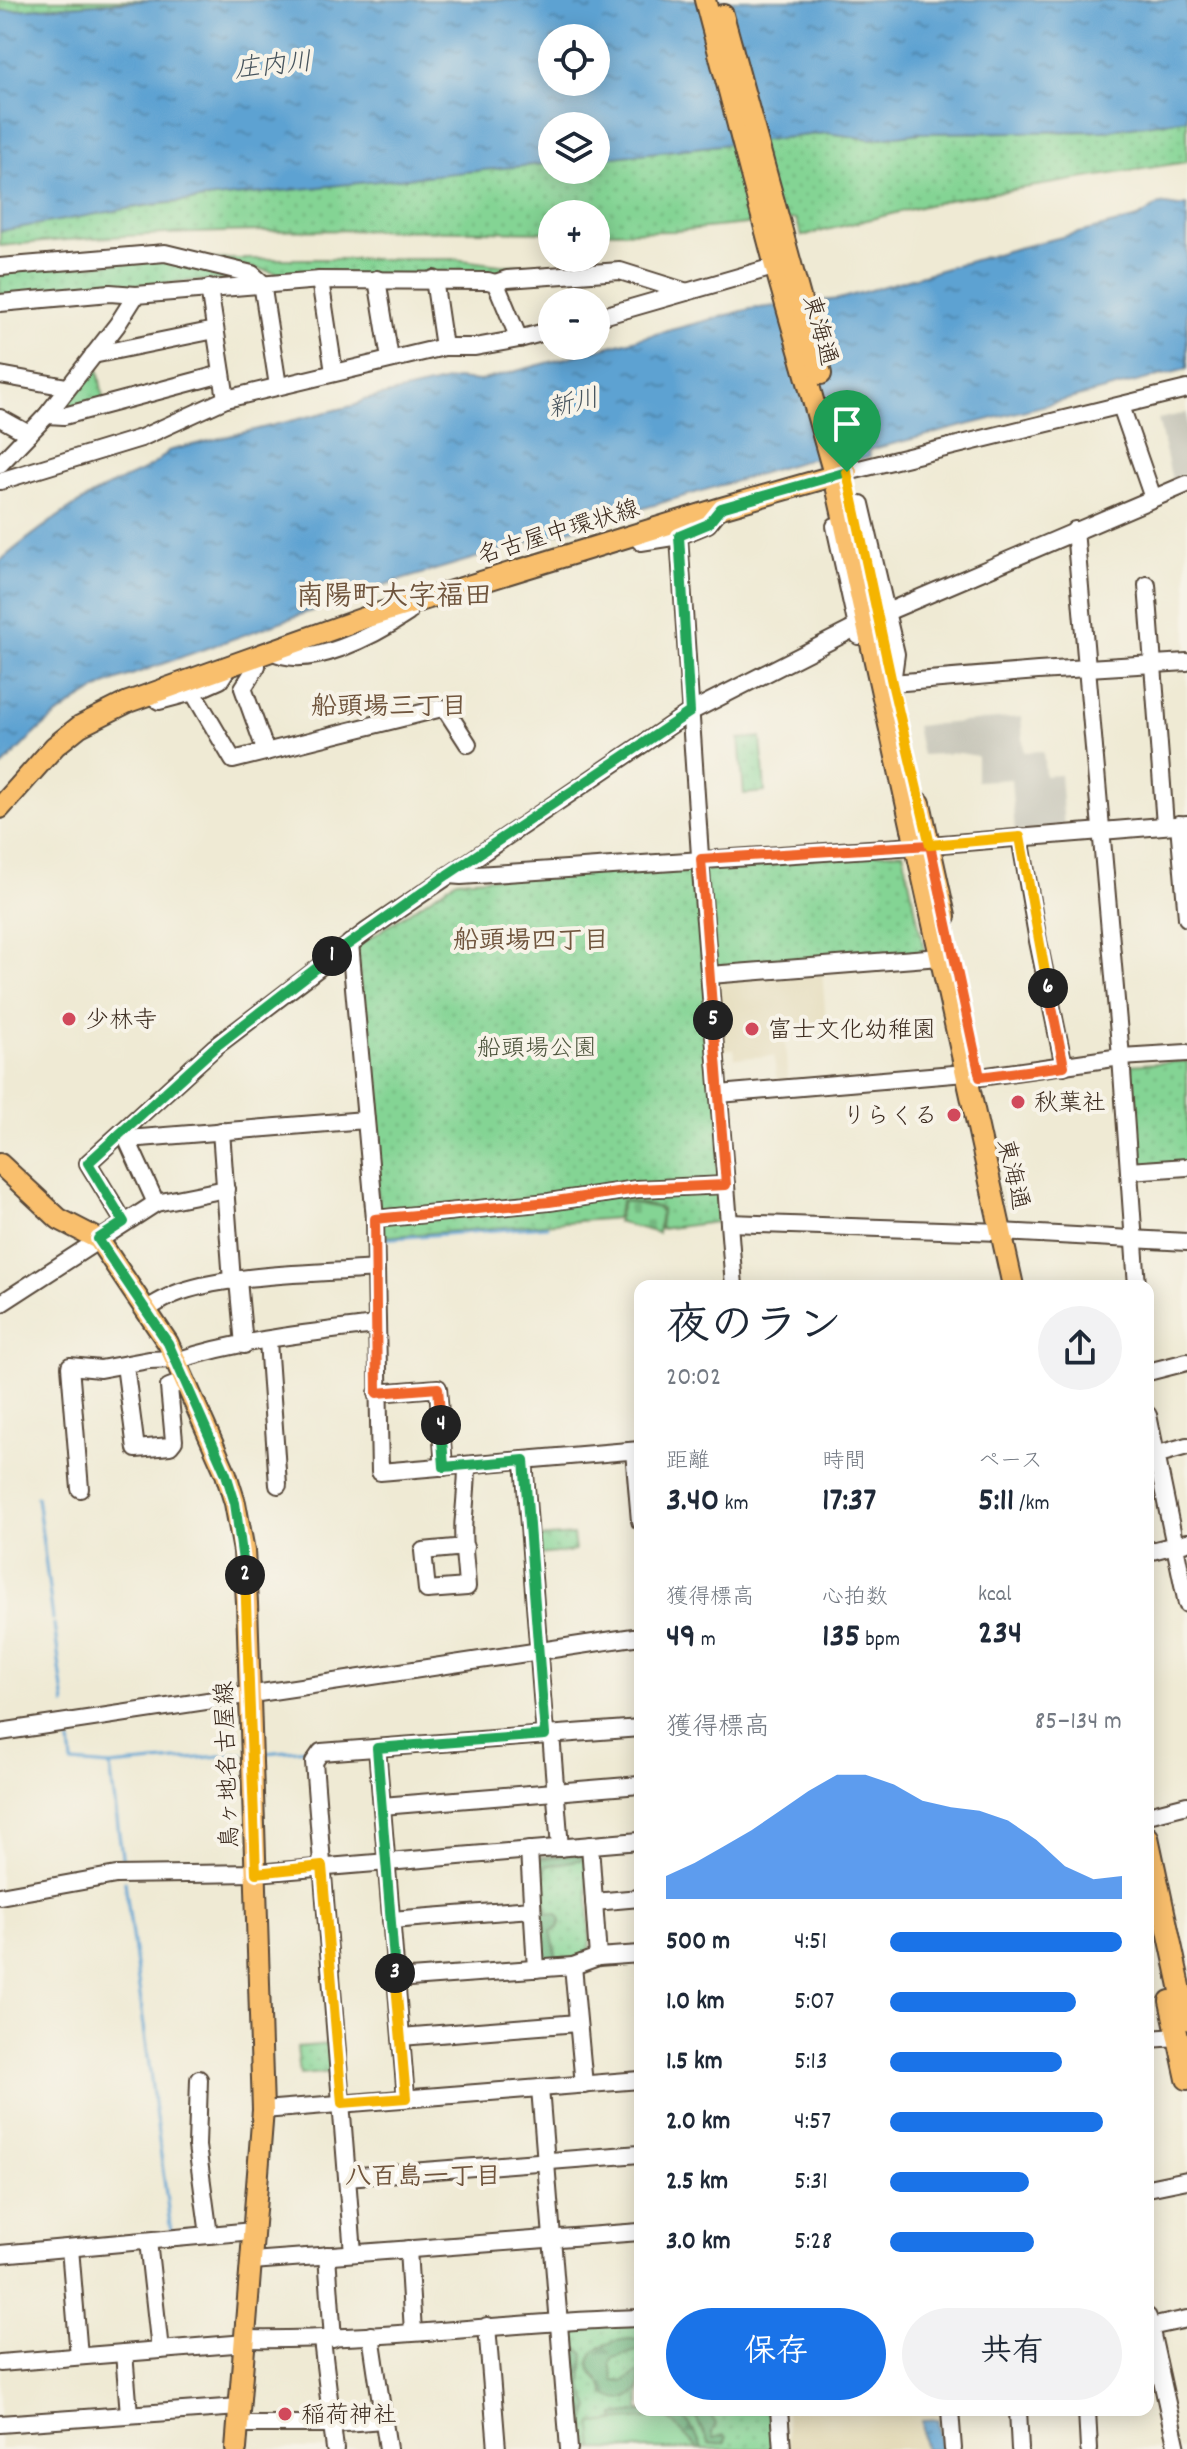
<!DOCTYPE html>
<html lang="ja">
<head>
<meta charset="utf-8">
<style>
	:root { --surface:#fff; --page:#f2f2f3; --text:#1f2937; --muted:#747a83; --accent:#1a73e8 }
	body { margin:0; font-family:Dekko,"Klee One",sans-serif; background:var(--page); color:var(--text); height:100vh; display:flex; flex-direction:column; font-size:30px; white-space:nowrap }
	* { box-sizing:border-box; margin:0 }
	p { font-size:26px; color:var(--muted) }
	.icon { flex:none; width:44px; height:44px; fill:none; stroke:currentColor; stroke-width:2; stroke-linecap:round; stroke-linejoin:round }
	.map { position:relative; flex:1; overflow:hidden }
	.details { position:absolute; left:634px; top:1280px; width:520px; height:1136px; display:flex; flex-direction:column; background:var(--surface); border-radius:16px; box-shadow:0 4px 20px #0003 }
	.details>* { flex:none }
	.buttons { position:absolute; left:538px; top:24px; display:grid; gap:16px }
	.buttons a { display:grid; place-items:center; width:72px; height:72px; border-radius:50%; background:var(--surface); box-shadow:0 4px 20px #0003; font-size:40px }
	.pin { position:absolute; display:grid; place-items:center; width:68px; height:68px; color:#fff; margin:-82px -34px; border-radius:50% 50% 50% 0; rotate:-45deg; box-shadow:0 0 8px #0007 }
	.pin .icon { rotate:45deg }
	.km { position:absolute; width:40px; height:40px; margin:-20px; border-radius:50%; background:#222; color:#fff; font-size:22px; line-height:40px; text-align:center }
	.round { display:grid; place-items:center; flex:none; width:84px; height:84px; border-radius:42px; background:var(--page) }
	.summary { display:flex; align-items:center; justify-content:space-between; height:136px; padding:0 32px }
	h1 { font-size:44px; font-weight:700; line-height:60px }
	.figures { display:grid; grid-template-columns:repeat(3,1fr); gap:12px; height:136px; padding:8px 32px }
	.figures div { display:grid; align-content:center }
	.figures b { font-size:34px; font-weight:700 }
	.figures small { font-size:22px; font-weight:400 }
	.figures p { font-size:22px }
	.chart { height:224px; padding:16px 32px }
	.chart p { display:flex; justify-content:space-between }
	.chart svg { width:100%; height:144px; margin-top:8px; fill:var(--accent); opacity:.7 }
	.primary-button { display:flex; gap:16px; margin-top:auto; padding:16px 32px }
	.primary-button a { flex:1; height:92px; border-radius:48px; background:var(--accent); color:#fff; font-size:32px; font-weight:700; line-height:92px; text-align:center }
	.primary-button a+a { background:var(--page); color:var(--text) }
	ul { padding:0 32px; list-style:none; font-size:26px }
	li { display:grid; grid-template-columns:128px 96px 1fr; align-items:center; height:60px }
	li i { height:20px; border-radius:10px; background:var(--accent) }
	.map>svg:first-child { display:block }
	.built { fill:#e4dbba }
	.industrial { fill:#c6c5b8 }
	.grass { fill:url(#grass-dots); stroke:#607f59; stroke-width:2 }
	.forest { fill:url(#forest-firs); stroke:#53704e; stroke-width:2 }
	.cemetery { fill:url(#cemetery-stones); stroke:#607f59; stroke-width:2 }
	.garden { fill:#84d494; stroke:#607f59; stroke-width:2 }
	.water { fill:url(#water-ripples); stroke:#4c6678; stroke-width:2; fill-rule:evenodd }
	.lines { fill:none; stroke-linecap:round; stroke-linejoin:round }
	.stream { stroke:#5da2d2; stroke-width:3 }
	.minor-casing { stroke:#564739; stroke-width:20 }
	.major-casing { stroke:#564739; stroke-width:24 }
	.minor { stroke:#fff; stroke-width:16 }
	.major { stroke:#f9bf6d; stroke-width:20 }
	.split-1-casing { stroke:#fff; stroke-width:16 }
	.split-2-casing { stroke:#fff; stroke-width:16 }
	.split-3-casing { stroke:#fff; stroke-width:16 }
	.split-4-casing { stroke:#fff; stroke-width:16 }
	.split-5-casing { stroke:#fff; stroke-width:16 }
	.split-6-casing { stroke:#fff; stroke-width:16 }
	.split-7-casing { stroke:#fff; stroke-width:16 }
	.split-1 { stroke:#22a559; stroke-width:10 }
	.split-2 { stroke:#22a559; stroke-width:10 }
	.split-3 { stroke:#f5b400; stroke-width:10 }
	.split-4 { stroke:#22a559; stroke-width:10 }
	.split-5 { stroke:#f0652b; stroke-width:10 }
	.split-6 { stroke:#f0652b; stroke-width:10 }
	.split-7 { stroke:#f5b400; stroke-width:10 }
	.poi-dot { fill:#d1495b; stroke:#f7f3e8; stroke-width:3 }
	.labels { text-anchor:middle; stroke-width:8; stroke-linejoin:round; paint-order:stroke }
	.street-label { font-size:24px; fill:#3b2a1e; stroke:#f7f3e8 }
	.poi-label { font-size:24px; fill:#3b2a1e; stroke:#f7f3e8; text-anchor:start }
	.park-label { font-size:24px; fill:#4d543c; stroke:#f7f3e8 }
	.water-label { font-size:26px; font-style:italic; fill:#47545d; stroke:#f7f3e8 }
	.neighbourhood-label { font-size:26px; font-weight:bold; fill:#70553d; stroke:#f7f3e8 }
	.quarter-label { font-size:28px; font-weight:bold; fill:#70553d; stroke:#f7f3e8 }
</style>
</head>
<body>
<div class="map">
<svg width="1187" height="2449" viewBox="0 0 1187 2449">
	<defs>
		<pattern id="grass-dots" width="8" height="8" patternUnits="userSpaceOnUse" patternTransform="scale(2)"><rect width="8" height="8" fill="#84d494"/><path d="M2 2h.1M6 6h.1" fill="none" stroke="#73b67f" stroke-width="1.8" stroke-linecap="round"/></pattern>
		<pattern id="forest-firs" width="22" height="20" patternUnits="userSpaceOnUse" patternTransform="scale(2)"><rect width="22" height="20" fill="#6bb67e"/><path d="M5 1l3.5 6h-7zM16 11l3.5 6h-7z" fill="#599467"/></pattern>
		<pattern id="cemetery-stones" width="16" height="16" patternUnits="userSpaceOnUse" patternTransform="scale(2)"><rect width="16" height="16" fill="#84d494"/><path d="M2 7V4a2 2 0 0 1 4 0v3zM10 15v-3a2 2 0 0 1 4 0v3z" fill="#73b67f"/></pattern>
		<pattern id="water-ripples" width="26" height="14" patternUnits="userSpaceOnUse" patternTransform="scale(2)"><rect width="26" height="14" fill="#5da2d2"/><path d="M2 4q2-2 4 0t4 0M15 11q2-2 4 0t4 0" fill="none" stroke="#4e84aa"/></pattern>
	</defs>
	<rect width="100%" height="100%" fill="#f7f3e8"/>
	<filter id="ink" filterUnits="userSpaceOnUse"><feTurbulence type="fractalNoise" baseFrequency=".0125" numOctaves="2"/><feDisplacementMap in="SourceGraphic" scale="16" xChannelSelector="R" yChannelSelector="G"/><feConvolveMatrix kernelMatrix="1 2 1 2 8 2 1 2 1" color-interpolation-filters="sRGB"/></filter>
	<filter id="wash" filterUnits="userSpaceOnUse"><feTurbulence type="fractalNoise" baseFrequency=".006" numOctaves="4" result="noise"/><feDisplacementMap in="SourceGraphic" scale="32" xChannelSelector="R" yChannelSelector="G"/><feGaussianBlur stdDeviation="1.8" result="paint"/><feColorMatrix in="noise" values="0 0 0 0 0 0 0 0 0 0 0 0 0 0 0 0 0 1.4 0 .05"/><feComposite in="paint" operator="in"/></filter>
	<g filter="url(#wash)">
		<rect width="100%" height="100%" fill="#efead4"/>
		<!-- built -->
		<g class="built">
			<path d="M822 969 826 1022 784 1025 788 1085 777 1086 774 1056 735 1058 734 1049 721 1050 715 977Z"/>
			<path d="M786 2410H941L944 2449H789Z"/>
		</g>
		<!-- industrial -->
		<g class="industrial">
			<path d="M1187 413V474L1172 480 1158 419Z"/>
			<path d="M1021 717 1024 752 1043 751 1045 776 1060 775 1064 828 1015 832 1011 779 977 781V756L960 753 922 755 916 726Z"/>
		</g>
		<!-- grass -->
		<g class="grass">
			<path d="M0 0H151L0 11Z"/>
			<path d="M1187 119V162L948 200 802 236 796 219 676 231 596 232V214H552V232C368 229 183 227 0 246V231C79 213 161 204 242 195 345 183 449 173 552 163V170H596V159L827 133 871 139 921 133 1103 131Z"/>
			<path d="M167 259 248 279C218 282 186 278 158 285L0 298V272Z"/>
			<path d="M211 259H454L500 265 618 267 498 276H291Z"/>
			<path d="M98 370 104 401 66 410 61 405 85 373Z"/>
			<path d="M761 737 765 792 744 794 739 739Z"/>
			<path d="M903 852 925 954 715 971 723 1221 660 1229 662 1208 622 1200 616 1218 381 1237 357 947 457 880Z"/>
			<path d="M1187 1061V1163L1137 1166 1129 1065Z"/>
			<path d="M573 1535 575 1551 538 1555 536 1538Z"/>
			<path d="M582 1852 586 1856 591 1956 543 1962 535 1857Z"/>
			<path d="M331 2044 333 2072 300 2075 297 2047Z"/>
			<path d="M640 2322V2410H775L778 2449H578L569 2330 571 2325Z"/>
		</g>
		<!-- forest -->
		<g class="forest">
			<path d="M581 1854 584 1859 546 1866C543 1875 544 1905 548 1913L558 1914 561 1920 558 1928 551 1931 557 1959H546L543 1951 537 1859Z"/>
			<path d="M630 2339 640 2340V2350L613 2358 610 2363 614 2381 623 2382 640 2371V2388C629 2400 620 2404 605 2394 603 2383 597 2381 592 2372 580 2349 614 2340 630 2339Z"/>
			<path d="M579 2349 584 2354 582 2386 590 2408 584 2428 585 2449H580L572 2351Z"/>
			<path d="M653 2410C685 2410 690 2421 702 2449H698L667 2416 618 2421 615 2419V2415Z"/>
			<path d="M692 2410H708L716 2424 712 2432 713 2438 724 2435 727 2437 724 2443 709 2444Z"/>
		</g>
		<!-- cemetery -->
		<path class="cemetery" d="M623 1201 658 1208 661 1212 658 1233 617 1222Z"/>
		<!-- garden -->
		<path class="garden" d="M667 2416 698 2449H594L592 2426 594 2423Z"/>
		<!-- water -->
		<g class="water">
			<path d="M151 0H1187V119L1103 131 921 133 871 139 827 133 596 159V126H552V163L149 205 0 231V11ZM552 38H596V82H552Z"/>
			<path d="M1160 204 1178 207 1187 205V369L869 450 870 457 816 466 813 458 384 585 109 683C63 706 34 732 0 769V561C34 532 69 507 109 486 130 475 153 470 168 451L356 405 364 400 456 379 479 381 750 309 839 299 1006 251 1138 218Z"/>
			<path d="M938 2419 941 2449H925L922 2420Z"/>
		</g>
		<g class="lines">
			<!-- stream -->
			<g class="stream">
				<path d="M381 1239 547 1226"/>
				<path d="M37 1497 53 1619"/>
				<path d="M54 1624 65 1705"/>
				<path d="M70 1741 72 1763 110 1766 243 1754"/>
				<path d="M266 1753 308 1749"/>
				<path d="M110 1767 124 1871"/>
				<path d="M125 1882 171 2232"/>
			</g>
		</g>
	</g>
	<g filter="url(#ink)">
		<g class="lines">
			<defs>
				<g id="minor">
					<path d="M0 267 165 253 252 274 262 283 278 386"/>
					<path d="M377 279 390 359"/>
					<path d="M434 279 444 347"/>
					<path d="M320 280 334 372"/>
					<path d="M495 283 507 279 620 271 687 292"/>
					<path d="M209 288 226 399"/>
					<path d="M0 303 110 293 136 295 320 280 488 281 495 283 499 291 519 339"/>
					<path d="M596 318 784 264"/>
					<path d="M93 355 215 330"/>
					<path d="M0 375 67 387"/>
					<path d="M1121 406 1153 498"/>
					<path d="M47 415 64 416 222 374"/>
					<path d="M0 418 29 434"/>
					<path d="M0 464 47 415 117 325 136 295"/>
					<path d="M847 472 1187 389"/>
					<path d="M0 481 141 438 226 399 444 347H475L519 339 552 330"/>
					<path d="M859 505 861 504 896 654 892 683 1038 671 1187 662"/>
					<path d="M721 508 708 524 679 536 701 871 734 1286"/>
					<path d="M835 526 859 636"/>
					<path d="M1075 530 1121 1057 1137 1286"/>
					<path d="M634 534 641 542 679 536"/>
					<path d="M1147 585 1165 825"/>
					<path d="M887 612 1187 484"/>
					<path d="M272 651C307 672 377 634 408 613L406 605"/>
					<path d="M256 657 257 666 243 688 266 752"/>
					<path d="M193 692 220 680 229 666"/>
					<path d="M150 694 159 701 193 692 233 760 442 708 446 710 468 744"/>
					<path d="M1179 824 1187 918"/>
					<path d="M1020 837 1038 941 1064 1066"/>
					<path d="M448 875 461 876 930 845 1187 824"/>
					<path d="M350 943 375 1219 380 1472 640 1450"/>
					<path d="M710 975 940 957"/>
					<path d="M980 1077 1121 1057 1187 1053"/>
					<path d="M719 1094 965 1073"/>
					<path d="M123 1131 156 1203"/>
					<path d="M221 1131 232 1281"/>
					<path d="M128 1139 365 1120"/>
					<path d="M1129 1171 1187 1167"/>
					<path d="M375 1219 549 1202 637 1189 726 1185"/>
					<path d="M124 1222 88 1163 215 1047 367 931 690 712 857 627"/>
					<path d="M729 1223 1001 1232 1187 1242"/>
					<path d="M238 1280 244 1345"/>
					<path d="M0 1304 156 1203 226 1189"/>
					<path d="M147 1309C157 1303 168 1296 180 1292 237 1273 315 1274 375 1269"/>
					<path d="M268 1341 278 1485"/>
					<path d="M176 1361C239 1340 309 1333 375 1325"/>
					<path d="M125 1365 136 1449 170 1446 174 1441 169 1387 185 1381"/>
					<path d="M1148 1372 1187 1362"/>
					<path d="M377 1393 438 1388 444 1467"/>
					<path d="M1148 1415 1187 1604"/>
					<path d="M634 1451 640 1521"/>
					<path d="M1155 1455 1187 1446"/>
					<path d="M524 1460 545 1735"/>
					<path d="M80 1489 70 1366 100 1369 149 1360 175 1359"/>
					<path d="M465 1547 423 1551 427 1590 467 1587C466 1564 461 1539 464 1516 465 1499 467 1483 467 1465"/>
					<path d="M1148 1552 1187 1542"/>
					<path d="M0 1732 640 1636"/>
					<path d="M551 1734 560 1848"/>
					<path d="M377 1748 406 2098"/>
					<path d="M382 1806 640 1785"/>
					<path d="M1148 1815 1187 1805"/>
					<path d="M590 1845 598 1957"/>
					<path d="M529 1850 536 1969"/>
					<path d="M0 1896 116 1875 256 1873 640 1841"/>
					<path d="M594 1902 640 1898"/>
					<path d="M391 1920 532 1909"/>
					<path d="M573 1966 584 2085"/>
					<path d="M396 1979 573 1966 598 1957 640 1954"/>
					<path d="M401 2037 578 2023"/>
					<path d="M1148 2039 1178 2037"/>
					<path d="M199 2079 197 2146 209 2235"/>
					<path d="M540 2088 569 2449"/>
					<path d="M263 2110 640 2080"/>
					<path d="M347 2177 640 2154"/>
					<path d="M1148 2188 1187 2180"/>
					<path d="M148 2241 160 2350"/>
					<path d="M70 2248 79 2356"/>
					<path d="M408 2249 413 2332"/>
					<path d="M353 2253 314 1762 321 1752 640 1728"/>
					<path d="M0 2254 253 2231"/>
					<path d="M327 2255 333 2339"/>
					<path d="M252 2261 640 2232"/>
					<path d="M1148 2317 1177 2449"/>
					<path d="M487 2326 497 2449"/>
					<path d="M1150 2327 1187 2319"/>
					<path d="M371 2335 388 2449"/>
					<path d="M246 2339C377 2341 509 2322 640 2318"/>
					<path d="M322 2340 335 2449"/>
					<path d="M124 2353 129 2414"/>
					<path d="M0 2363 246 2343"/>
					<path d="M779 2410 782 2449"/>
					<path d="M950 2410 953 2449"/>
					<path d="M1018 2410 1020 2449"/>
					<path d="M1087 2410 1089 2449"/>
					<path d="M0 2424 239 2407"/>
					<path d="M238 2424H332L383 2420"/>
				</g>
				<g id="major">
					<path d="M705 0 775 266 832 467 1013 1286"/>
					<path d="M723 15 821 374"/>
					<path d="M920 803 945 916"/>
					<path d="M0 808 55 746 80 726 128 702 364 618 721 508 847 472"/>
					<path d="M0 1164 59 1219 98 1239 168 1343 226 1474 235 1503 244 1551 247 1603 263 2110 236 2449"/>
					<path d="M1148 1837 1187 2019"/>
					<path d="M1170 2001 1187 2079"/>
				</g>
			</defs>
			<!-- minor casing -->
			<use href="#minor" class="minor-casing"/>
			<!-- major casing -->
			<use href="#major" class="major-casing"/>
			<!-- minor -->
			<use href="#minor" class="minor"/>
			<!-- major -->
			<use href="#major" class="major"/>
		</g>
	</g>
	<g class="lines" filter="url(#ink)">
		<defs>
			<path id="split-1" d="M332 956 447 875 690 712 679 536 708 524 721 508 847 472"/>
			<path id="split-2" d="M245 1575 235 1503 226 1474 168 1343 98 1239 124 1222 88 1163 215 1047 332 956"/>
			<path id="split-3" d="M245 1575 256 1873 322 1866 342 2103 406 2098 395 1973"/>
			<path id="split-4" d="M395 1973 377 1748 545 1735 524 1460 444 1467 441 1425"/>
			<path id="split-5" d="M441 1425 438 1388 377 1393 375 1219 549 1202 637 1189 726 1185 713 1020"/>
			<path id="split-6" d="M713 1020 701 859 930 845 980 1077 1064 1066 1048 988"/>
			<path id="split-7" d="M847 472 892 683 930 845 1020 837 1048 988"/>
		</defs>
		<!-- split-1 casing -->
		<use href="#split-1" class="split-1-casing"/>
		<!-- split-2 casing -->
		<use href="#split-2" class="split-2-casing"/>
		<!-- split-3 casing -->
		<use href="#split-3" class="split-3-casing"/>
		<!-- split-4 casing -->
		<use href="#split-4" class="split-4-casing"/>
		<!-- split-5 casing -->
		<use href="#split-5" class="split-5-casing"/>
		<!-- split-6 casing -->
		<use href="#split-6" class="split-6-casing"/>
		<!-- split-7 casing -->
		<use href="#split-7" class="split-7-casing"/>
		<!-- split-1 -->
		<use href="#split-1" class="split-1"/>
		<!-- split-2 -->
		<use href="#split-2" class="split-2"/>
		<!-- split-3 -->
		<use href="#split-3" class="split-3"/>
		<!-- split-4 -->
		<use href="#split-4" class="split-4"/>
		<!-- split-5 -->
		<use href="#split-5" class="split-5"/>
		<!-- split-6 -->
		<use href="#split-6" class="split-6"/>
		<!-- split-7 -->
		<use href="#split-7" class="split-7"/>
	</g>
	<!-- markers -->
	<g class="poi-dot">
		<circle cx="69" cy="1019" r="8"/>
		<circle cx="752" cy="1029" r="8"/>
		<circle cx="1018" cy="1102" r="8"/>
		<circle cx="954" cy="1115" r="8"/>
		<circle cx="285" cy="2414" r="8"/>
	</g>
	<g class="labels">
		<!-- street labels -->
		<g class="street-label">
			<text transform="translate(821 330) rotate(74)" y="8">東海通</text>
			<text transform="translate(558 531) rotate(-17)" y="8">名古屋中環状線</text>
			<text transform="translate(1014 1174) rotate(77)" y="8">東海通</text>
			<text transform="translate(226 1765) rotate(-92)" y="8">鳥ヶ地名古屋線</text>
		</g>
		<!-- poi labels -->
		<g class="poi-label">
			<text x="85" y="1027">少林寺</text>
			<text x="768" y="1037">富士文化幼稚園</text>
			<text x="1034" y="1110">秋葉社</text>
			<text x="938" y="1123" text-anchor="end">りらくる</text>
			<text x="301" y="2422">稲荷神社</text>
		</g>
		<!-- park labels -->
		<g class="park-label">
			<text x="537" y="1055">船頭場公園</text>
		</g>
		<!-- water labels -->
		<g class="water-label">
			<text transform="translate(273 64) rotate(-6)" y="9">庄内川</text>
			<text transform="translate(573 402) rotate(-14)" y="9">新川</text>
		</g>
		<!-- neighbourhood labels -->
		<g class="neighbourhood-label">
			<text x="389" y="714">船頭場三丁目</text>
			<text x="531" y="948">船頭場四丁目</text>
			<text x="423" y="2184">八百島一丁目</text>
		</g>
		<!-- quarter labels -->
		<g class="quarter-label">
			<text x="394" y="604">南陽町大字福田</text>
		</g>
	</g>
</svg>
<div class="buttons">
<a><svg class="icon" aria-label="locate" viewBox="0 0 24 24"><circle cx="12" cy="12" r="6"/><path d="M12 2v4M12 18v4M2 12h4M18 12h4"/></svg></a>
<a><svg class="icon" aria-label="layers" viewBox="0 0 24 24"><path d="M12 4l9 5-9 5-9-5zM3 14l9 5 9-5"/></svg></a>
<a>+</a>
<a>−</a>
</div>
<div class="pin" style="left:847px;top:472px;background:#1e9e55"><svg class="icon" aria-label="arrive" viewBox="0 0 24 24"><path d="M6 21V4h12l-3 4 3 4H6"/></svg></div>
<b class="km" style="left:332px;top:956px">1</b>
<b class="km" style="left:245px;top:1575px">2</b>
<b class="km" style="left:395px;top:1973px">3</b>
<b class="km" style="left:441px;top:1425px">4</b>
<b class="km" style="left:713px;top:1020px">5</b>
<b class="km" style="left:1048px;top:988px">6</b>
<section class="details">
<div class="summary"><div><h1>夜のラン</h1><p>20:02</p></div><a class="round"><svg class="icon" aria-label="share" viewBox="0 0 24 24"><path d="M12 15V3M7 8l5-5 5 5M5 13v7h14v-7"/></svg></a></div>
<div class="figures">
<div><p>距離</p><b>3.40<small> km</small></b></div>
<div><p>時間</p><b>17:37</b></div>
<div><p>ペース</p><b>5:11<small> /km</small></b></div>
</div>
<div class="figures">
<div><p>獲得標高</p><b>49<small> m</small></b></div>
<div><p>心拍数</p><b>135<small> bpm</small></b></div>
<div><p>kcal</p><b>234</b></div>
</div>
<div class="chart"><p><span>獲得標高</span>85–134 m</p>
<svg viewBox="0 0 160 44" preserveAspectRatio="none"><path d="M0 44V37L10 33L20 28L30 23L40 17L50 11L60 6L70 6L80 9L90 14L100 16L110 17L120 20L130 26L140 34L150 38L160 37V44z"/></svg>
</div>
<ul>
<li><b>500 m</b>4:51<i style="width:100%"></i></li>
<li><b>1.0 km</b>5:07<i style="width:80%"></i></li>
<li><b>1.5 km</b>5:13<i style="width:74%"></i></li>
<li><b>2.0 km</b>4:57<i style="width:92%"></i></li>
<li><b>2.5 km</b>5:31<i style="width:60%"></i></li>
<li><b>3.0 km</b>5:28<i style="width:62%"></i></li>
</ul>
<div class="primary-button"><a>保存</a><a>共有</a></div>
</section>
</div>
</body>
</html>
